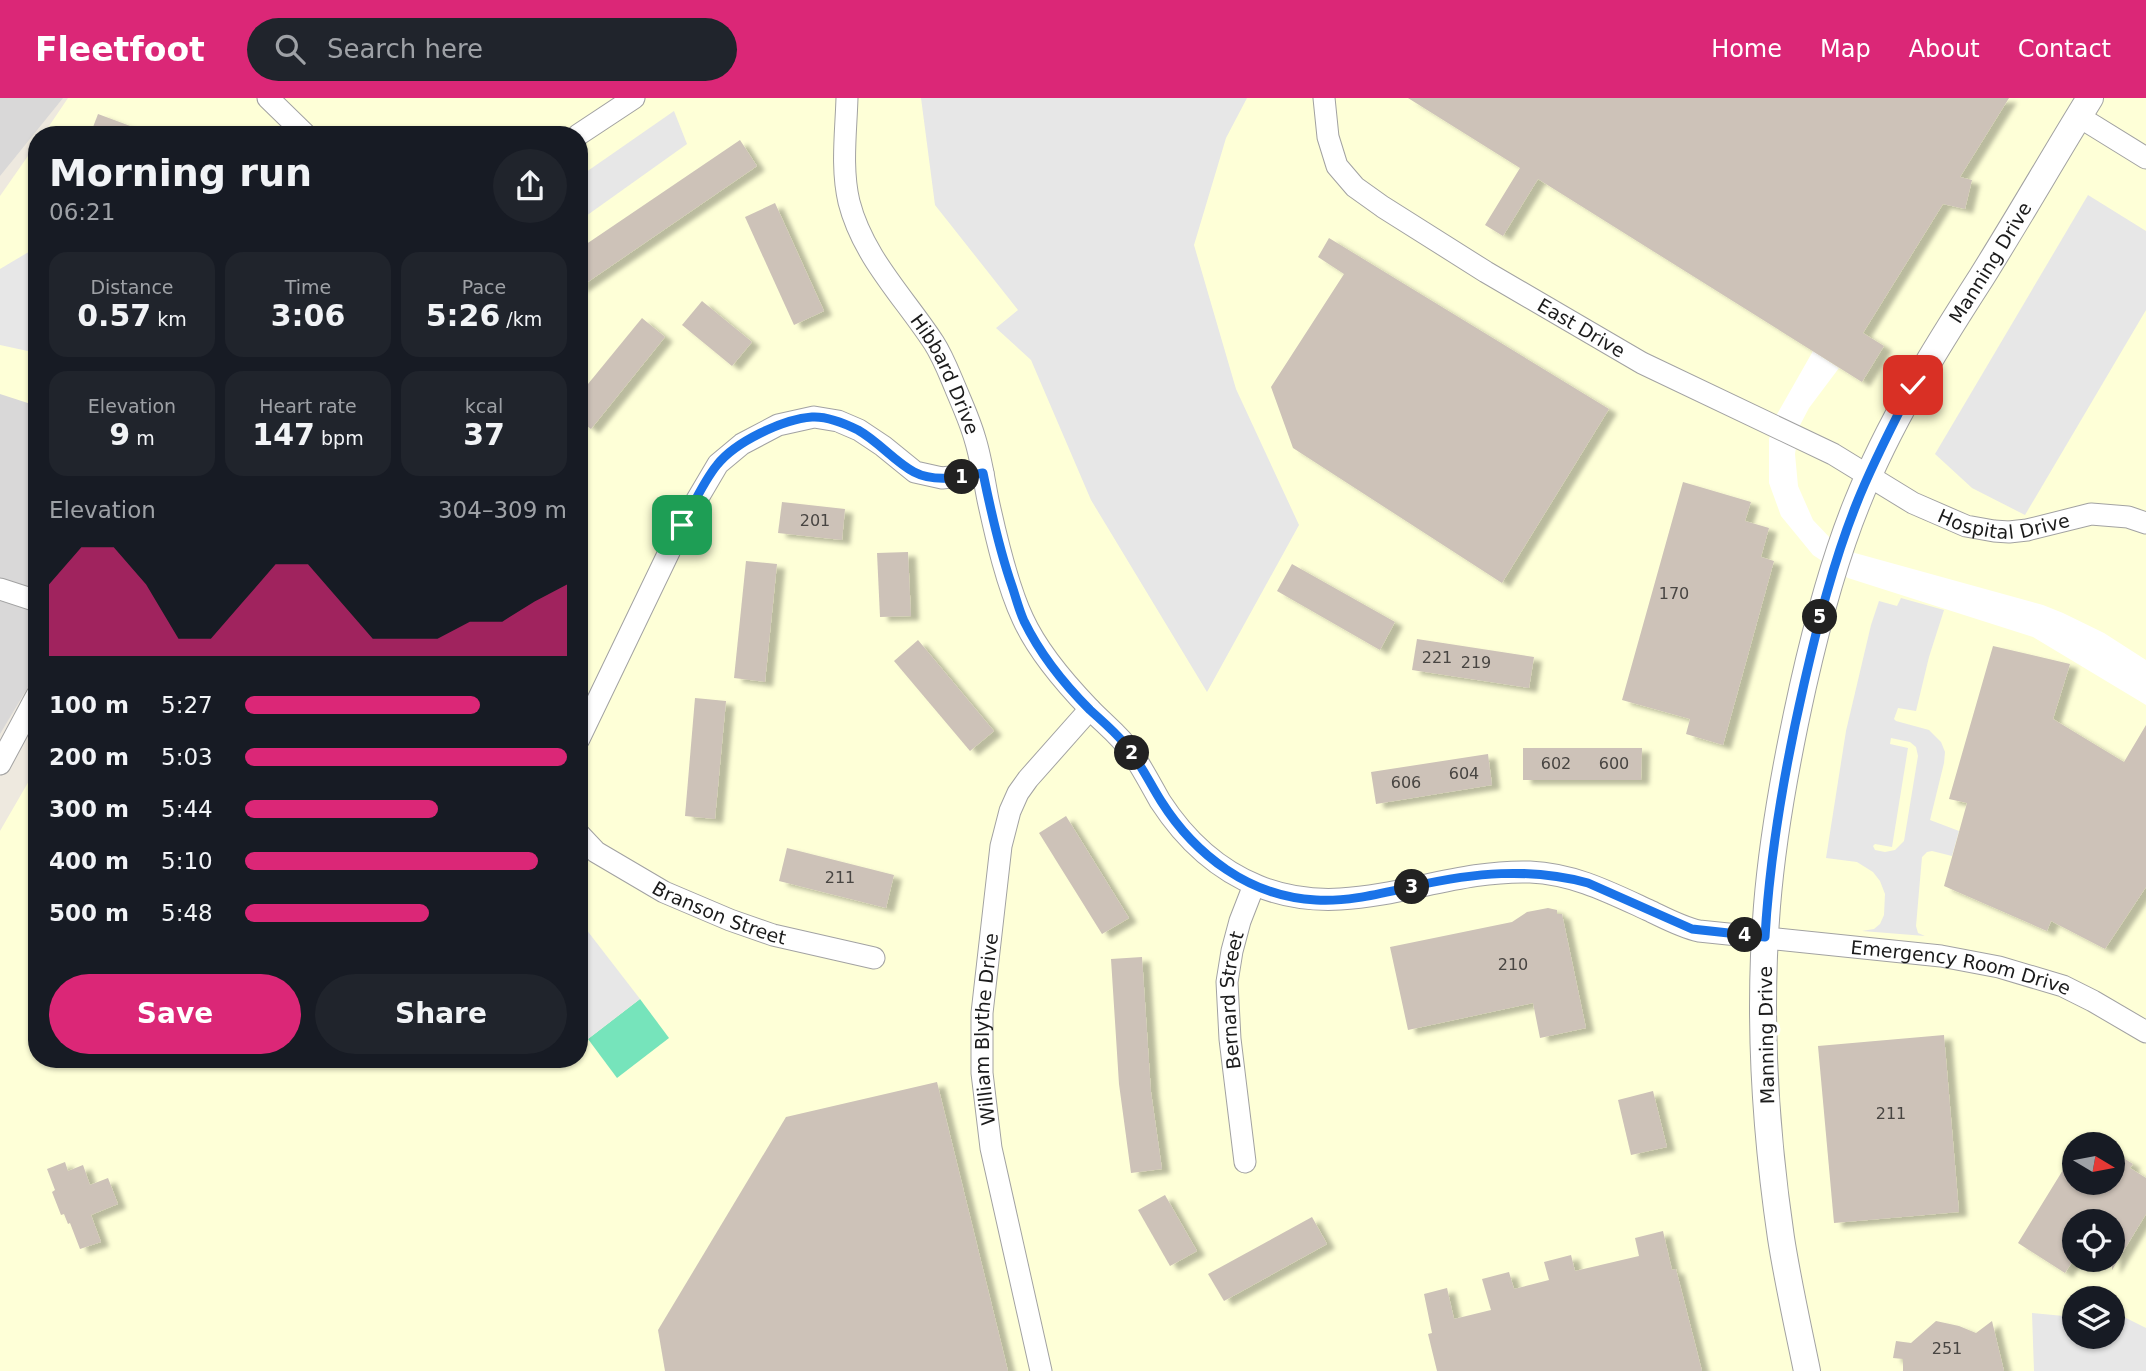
<!DOCTYPE html>
<html lang="en">
<head>
<meta charset="utf-8">
<style>
	:root { --surface:#171b24; --page:#20242c; --text:#f1f3f6; --muted:#9ea1a6; --accent:#db2777 }
	body { margin:0; font-family:"DejaVu Sans",sans-serif; background:var(--page); color:var(--text); height:100vh; display:flex; flex-direction:column; font-size:26px; white-space:nowrap }
	* { box-sizing:border-box; margin:0 }
	p { font-size:23px; color:var(--muted) }
	.icon { flex:none; width:38px; height:38px; fill:none; stroke:currentColor; stroke-width:2; stroke-linecap:round; stroke-linejoin:round }
	.map { position:relative; flex:1; overflow:hidden }
	.details { position:absolute; left:28px; top:28px; width:560px; height:942px; display:flex; flex-direction:column; background:var(--surface); border-radius:28px; box-shadow:0 2px 5px #0004 }
	.details>* { flex:none }
	.needle { width:46px; rotate:100deg }
	.fabs { position:absolute; left:2062px; top:1034px; display:grid; gap:14px }
	.fabs a { display:grid; place-items:center; width:63px; height:63px; border-radius:50%; background:var(--surface); box-shadow:0 2px 5px #0004; font-size:35px }
	.pin { position:absolute; display:grid; place-items:center; width:60px; height:60px; color:#fff; margin:-30px; border-radius:14px; box-shadow:0 4px 10px #0006 }
	.km { position:absolute; width:35px; height:35px; margin:-18px; border-radius:50%; background:#222; color:#fff; font-size:19px; line-height:35px; text-align:center }
	.round { display:grid; place-items:center; flex:none; width:74px; height:74px; border-radius:37px; background:var(--page) }
	.head { display:flex; align-items:center; justify-content:space-between; height:119px; padding:0 21px }
	h1 { font-size:38px; font-weight:800; line-height:52px }
	.figures { display:grid; grid-template-columns:repeat(3,1fr); gap:10px; height:119px; padding:7px 21px }
	.figures div { display:grid; align-content:center; border-radius:18px; background:var(--page); text-align:center }
	.figures b { font-size:30px; font-weight:800 }
	.figures small { font-size:19px; font-weight:400 }
	.figures p { font-size:19px }
	.chart { height:196px; padding:14px 21px }
	.chart p { display:flex; justify-content:space-between }
	.chart svg { width:100%; height:126px; margin-top:7px; fill:var(--accent); opacity:.7 }
	.cta { display:flex; gap:14px; margin-top:auto; padding:14px 21px }
	.cta a { flex:1; height:80px; border-radius:42px; background:var(--accent); color:#fff; font-size:28px; font-weight:800; line-height:80px; text-align:center }
	.cta a+a { background:var(--page); color:var(--text) }
	ul { padding:0 21px; list-style:none; font-size:23px }
	li { display:grid; grid-template-columns:112px 84px 1fr; align-items:center; height:52px }
	li i { height:18px; border-radius:9px; background:var(--accent) }
	header { display:flex; align-items:center; gap:42px; box-sizing:border-box; height:98px; padding:0 35px; background:var(--accent); color:#fff }
	header strong { font-size:33px }
	nav { display:flex; gap:38px; margin-inline-start:auto; font-size:24px }
	.search { width:490px; height:63px; background:var(--page); display:flex; align-items:center; gap:18px; box-sizing:border-box; padding:0 24px; border-radius:38px; color:var(--muted); font-size:26px }
	.map>svg:first-child { display:block }
	.residential { fill:#d9d8d8 }
	.education { fill:#feffd7; fill-rule:evenodd }
	.pitch { fill:#76e4bb }
	.parking { fill:#e7e7e7; fill-rule:evenodd }
	.pier { fill:#fff }
	.building { fill:#cdc2b8; filter:url(#shadow) }
	.lines { fill:none; stroke-linecap:round; stroke-linejoin:round }
	.minor-casing { stroke:#a2a2a2; stroke-width:23 }
	.tertiary-casing { stroke:#a2a2a2; stroke-width:28 }
	.minor { stroke:#fff; stroke-width:21 }
	.tertiary { stroke:#fff; stroke-width:26 }
	.route-casing { stroke:#fff; stroke-width:14 }
	.route { stroke:#1a73e8; stroke-width:9 }
	.labels { text-anchor:middle; stroke-width:7; stroke-linejoin:round; paint-order:stroke }
	.number-label { font-size:16px; fill:#484542 }
	.street-label { font-size:19px; fill:#1b1b1b; stroke:#fff }
</style>
</head>
<body>
<header>
<strong>Fleetfoot</strong>
<div class="search"><svg class="icon" aria-label="search" viewBox="0 0 24 24"><circle cx="10" cy="10" r="6"/><path d="M15 15l6 6"/></svg>Search here</div>
<nav><a>Home</a><a>Map</a><a>About</a><a>Contact</a></nav>
</header>
<div class="map">
<svg width="2146" height="1273" viewBox="0 0 2146 1273">
	<defs>
		<filter id="shadow"><feDropShadow dx="8" dy="4.5" stdDeviation="2" flood-color="#0004"/></filter>
	</defs>
	<rect width="100%" height="100%" fill="#eee9df"/>
	<!-- residential -->
	<g class="residential">
		<path d="M0 0H63L0 78Z"/>
		<path d="M0 258 37 267V574L0 636Z"/>
	</g>
	<!-- education -->
	<g class="education">
		<path d="M68 0H2146V1273H0V733L37 669V961H579V37H43ZM2074 1046H2112V1085H2074ZM2074 1124H2112V1162H2074ZM2074 1200H2112V1239H2074Z"/>
		<path d="M37 45V308L0 296V98Z"/>
	</g>
	<!-- pitch -->
	<path class="pitch" d="M640 901 669 940 617 980 588 941Z"/>
	<!-- parking -->
	<g class="parking">
		<path d="M921 0H1247L1226 40 1194 147 1236 291 1299 427 1207 594 1091 402 1031 262 996 230 1018 212 935 107Z"/>
		<path d="M674 13 687 46 579 123V79Z"/>
		<path d="M2088 97 2146 133V212L2025 417 1972 390 1935 356Z"/>
		<path d="M37 149V255L0 247V171Z"/>
		<path d="M1901 500 1944 512 1929 559 1916 613 1898 610 1894 621 1896 623 1929 632 1941 644 1945 654 1944 665 1930 722 1959 733 1952 758 1932 753 1927 754 1922 759 1916 828 1918 835 1925 838 1862 833 1874 831 1880 826 1884 817 1885 796 1880 783 1873 774 1857 764 1826 760 1846 633 1871 527 1879 503 1897 508ZM1891 640 1910 644 1916 649 1918 658 1904 743 1895 752 1885 754 1875 752 1873 748 1875 746 1892 749 1908 650 1890 646Z"/>
		<path d="M579 822 640 901 588 941 579 930Z"/>
		<path d="M2072 1197 2081 1200H2074V1239H2112V1213L2146 1230V1273H2034L2032 1215 2064 1218Z"/>
	</g>
	<!-- pier -->
	<path class="pier" d="M1813 253 1839 270 1809 310 1799 329 1795 356 1798 388 1813 422 1832 442 1855 455 2043 507 2063 515 2104 535 2146 562V607L2033 539 1848 480 1813 457 1781 418 1769 385V341L1776 318Z"/>
	<!-- building -->
	<g class="building">
		<path d="M1408 0H2009L1960 79 1972 82 1965 111 1943 106 1863 235 1884 248 1862 284 1538 81 1503 138 1485 127 1520 70Z"/>
		<path d="M98 16 149 35V37H90Z"/>
		<path d="M740 42 757 68 579 190V151Z"/>
		<path d="M775 105 824 213 794 227 745 119Z"/>
		<path d="M1329 140 1609 311 1502 485 1293 350 1271 289 1344 176 1318 159Z"/>
		<path d="M702 203 752 244 732 268 682 227Z"/>
		<path d="M642 220 665 239 591 331 579 322V297Z"/>
		<path d="M1683 384 1751 404 1745 423 1769 430 1761 459 1774 463 1723 647 1686 636 1690 621 1622 602Z"/>
		<path d="M782 404 845 411 842 442 778 435Z"/>
		<path d="M908 454 911 518 880 519 877 455Z"/>
		<path d="M746 463 777 466 765 584 734 580Z"/>
		<path d="M1292 466 1395 524 1380 552 1277 493Z"/>
		<path d="M1417 541 1534 559 1529 590 1412 572Z"/>
		<path d="M918 542 994 633 970 653 894 563Z"/>
		<path d="M1993 548 2070 566 2053 621 2124 664 2146 627V789L2105 851 2051 823 2047 833 1944 788 1967 705 1949 701Z"/>
		<path d="M695 600 726 603 715 721 685 718Z"/>
		<path d="M1523 650H1642L1641 682H1523Z"/>
		<path d="M1488 656 1492 687 1376 706 1371 674Z"/>
		<path d="M1066 718 1129 820 1102 836 1039 735Z"/>
		<path d="M787 750 894 777 886 810 779 783Z"/>
		<path d="M1548 810 1557 812V816H1562L1586 930 1540 940 1533 905 1408 932 1390 849 1512 824 1527 814Z"/>
		<path d="M1142 859 1151 994 1162 1071 1131 1075 1119 986 1111 861Z"/>
		<path d="M1944 937 1959 1114 1834 1125 1818 948Z"/>
		<path d="M937 984 1008 1273H665L658 1232 786 1019Z"/>
		<path d="M1653 993 1667 1049 1631 1057 1618 1002Z"/>
		<path d="M2112 1053 2133 1066 2130 1070 2146 1080V1116L2112 1172V1124H2074V1161L2065 1175 2018 1145 2074 1054V1085H2112Z"/>
		<path d="M65 1064 68 1073 83 1067 90 1087 108 1080 118 1106 91 1117 101 1144 80 1151 70 1125 68 1126 64 1116 61 1117 52 1094 55 1092 47 1071Z"/>
		<path d="M1165 1097 1197 1153 1170 1168 1138 1112Z"/>
		<path d="M1312 1119 1327 1146 1224 1203 1208 1176Z"/>
		<path d="M1663 1133 1672 1172 1676 1171 1702 1273H1437L1428 1236 1432 1235 1424 1196 1447 1190 1454 1221 1491 1212 1482 1181 1509 1174 1514 1191 1549 1182 1544 1164 1571 1157 1575 1173 1639 1158 1635 1140Z"/>
		<path d="M1936 1223 1959 1228 1976 1235 1992 1223 2004 1273H1903V1261L1893 1260 1896 1243 1911 1245Z"/>
	</g>
	<g class="lines">
		<defs>
			<g id="minor">
				<path d="M268 0 306 37"/>
				<path id="s1" d="M847 0C846 34 841 70 849 104 863 159 904 199 934 245 943 259 949 275 955 289 962 306 970 323 975 341 981 360 984 382 988 402 996 439 1007 487 1023 521 1038 554 1064 584 1089 610 1103 625 1120 637 1132 655 1142 670 1151 687 1160 703 1184 740 1216 771 1258 788 1349 826 1435 771 1530 774 1574 776 1609 794 1648 812 1665 820 1681 829 1699 833L1941 858 1999 869 2063 888 2093 903 2146 934"/>
				<path id="s2" d="M1324 0 1328 39 1337 68 1355 89 1383 109 1486 174 1642 265 1833 356 1913 405 1966 428 1994 433 2009 434 2027 432 2091 416 2128 419 2146 425"/>
				<path d="M2078 18 2146 60"/>
				<path d="M578 37 634 0"/>
				<path d="M0 491 37 503"/>
				<path d="M579 641 682 427 718 366 742 346 778 327 814 319 838 323 859 332 883 348 915 374 942 380 983 375"/>
				<path d="M0 666 37 597"/>
				<path id="s3" d="M579 736 596 754 664 794 730 822 773 837 874 860"/>
				<path id="s4" d="M1245 1064 1230 941 1227 884 1232 853 1240 823 1254 787"/>
				<path id="s5" d="M1041 1273 991 1050 982 975V915L1001 748 1010 713 1018 695 1028 681 1090 611"/>
			</g>
			<g id="tertiary">
				<path id="s6" d="M1807 1273C1798 1229 1788 1185 1781 1140 1765 1031 1758 918 1767 808 1773 734 1787 660 1803 588 1817 526 1833 464 1857 405 1889 325 1934 253 1981 180 2018 121 2053 60 2090 0"/>
			</g>
		</defs>
		<!-- minor casing -->
		<use href="#minor" class="minor-casing"/>
		<!-- tertiary casing -->
		<use href="#tertiary" class="tertiary-casing"/>
		<!-- minor -->
		<use href="#minor" class="minor"/>
		<!-- tertiary -->
		<use href="#tertiary" class="tertiary"/>
	</g>
	<g class="lines">
		<defs>
			<path id="route" d="M682 427C693 408 703 384 717 367 735 344 783 321 812 319 828 318 844 325 858 332 879 344 895 364 914 374 935 385 961 379 983 375 991 414 999 451 1012 488 1016 500 1019 512 1024 523 1040 556 1064 586 1090 612 1102 623 1114 633 1124 645 1139 662 1149 684 1161 703 1195 757 1250 799 1316 802 1349 804 1382 795 1415 788 1473 775 1529 769 1588 785L1692 831 1765 839C1770 753 1785 669 1804 586 1818 525 1833 465 1856 407 1872 366 1893 326 1913 287"/>
		</defs>
		<!-- route casing -->
		<use href="#route" class="route-casing"/>
		<!-- route -->
		<use href="#route" class="route"/>
	</g>
	<g class="labels">
		<!-- number labels -->
		<g class="number-label">
			<text x="815" y="428">201</text>
			<text x="1674" y="501">170</text>
			<text x="1437" y="565">221</text>
			<text x="1476" y="570">219</text>
			<text x="1556" y="671">602</text>
			<text x="1614" y="671">600</text>
			<text x="1464" y="681">604</text>
			<text x="1406" y="690">606</text>
			<text x="840" y="785">211</text>
			<text x="1513" y="872">210</text>
			<text x="1891" y="1021">211</text>
			<text x="1947" y="1256">251</text>
		</g>
		<!-- street labels -->
		<g class="street-label">
			<text dy="7" stroke="none"><textPath href="#s6" startOffset="1158">Manning Drive</textPath></text>
			<text dy="7" stroke="none"><textPath href="#s2" startOffset="364">East Drive</textPath></text>
			<text dy="7" stroke="none"><textPath href="#s1" startOffset="303">Hibbard Drive</textPath></text>
			<text dy="7" stroke="none"><textPath href="#s2" startOffset="835">Hospital Drive</textPath></text>
			<text dy="7" stroke="none"><textPath href="#s3" startOffset="163">Branson Street</textPath></text>
			<text dy="7" stroke="none"><textPath href="#s1" startOffset="1643">Emergency Room Drive</textPath></text>
			<text dy="7" stroke="none"><textPath href="#s4" startOffset="163">Bernard Street</textPath></text>
			<text dy="7" stroke="none"><textPath href="#s5" startOffset="348">William Blythe Drive</textPath></text>
			<text transform="translate(1766 937) rotate(-91)" y="7">Manning Drive</text>
		</g>
	</g>
</svg>
<div class="fabs">
<a><svg class="needle" viewBox="-14 -14 28 28"><path d="M0-13l5 13h-10z" fill="#e53935"/><path d="M0 13l5-13h-10z" fill="#9ea1a6"/></svg></a>
<a><svg class="icon" aria-label="locate" viewBox="0 0 24 24"><circle cx="12" cy="12" r="6"/><path d="M12 2v4M12 18v4M2 12h4M18 12h4"/></svg></a>
<a><svg class="icon" aria-label="layers" viewBox="0 0 24 24"><path d="M12 4l9 5-9 5-9-5zM3 14l9 5 9-5"/></svg></a>
</div>
<div class="pin" style="left:682px;top:427px;background:#1e9e55"><svg class="icon" aria-label="arrive" viewBox="0 0 24 24"><path d="M6 21V4h12l-3 4 3 4H6"/></svg></div>
<div class="pin" style="left:1913px;top:287px;background:#d93025"><svg class="icon" aria-label="check" viewBox="0 0 24 24"><path d="M5 12l5 5 9-10"/></svg></div>
<b class="km" style="left:962px;top:379px">1</b>
<b class="km" style="left:1132px;top:655px">2</b>
<b class="km" style="left:1412px;top:789px">3</b>
<b class="km" style="left:1745px;top:837px">4</b>
<b class="km" style="left:1820px;top:519px">5</b>
<section class="details">
<div class="head"><div><h1>Morning run</h1><p>06:21</p></div><a class="round"><svg class="icon" aria-label="share" viewBox="0 0 24 24"><path d="M12 15V3M7 8l5-5 5 5M5 13v7h14v-7"/></svg></a></div>
<div class="figures">
<div><p>Distance</p><b>0.57<small> km</small></b></div>
<div><p>Time</p><b>3:06</b></div>
<div><p>Pace</p><b>5:26<small> /km</small></b></div>
</div>
<div class="figures">
<div><p>Elevation</p><b>9<small> m</small></b></div>
<div><p>Heart rate</p><b>147<small> bpm</small></b></div>
<div><p>kcal</p><b>37</b></div>
</div>
<div class="chart"><p><span>Elevation</span>304–309 m</p>
<svg viewBox="0 0 160 44" preserveAspectRatio="none"><path d="M0 44V19L10 6L20 6L30 19L40 38L50 38L60 25L70 12L80 12L90 25L100 38L110 38L120 38L130 32L140 32L150 25L160 19V44z"/></svg>
</div>
<ul>
<li><b>100 m</b>5:27<i style="width:73%"></i></li>
<li><b>200 m</b>5:03<i style="width:100%"></i></li>
<li><b>300 m</b>5:44<i style="width:60%"></i></li>
<li><b>400 m</b>5:10<i style="width:91%"></i></li>
<li><b>500 m</b>5:48<i style="width:57%"></i></li>
</ul>
<div class="cta"><a>Save</a><a>Share</a></div>
</section>
</div>
</body>
</html>
